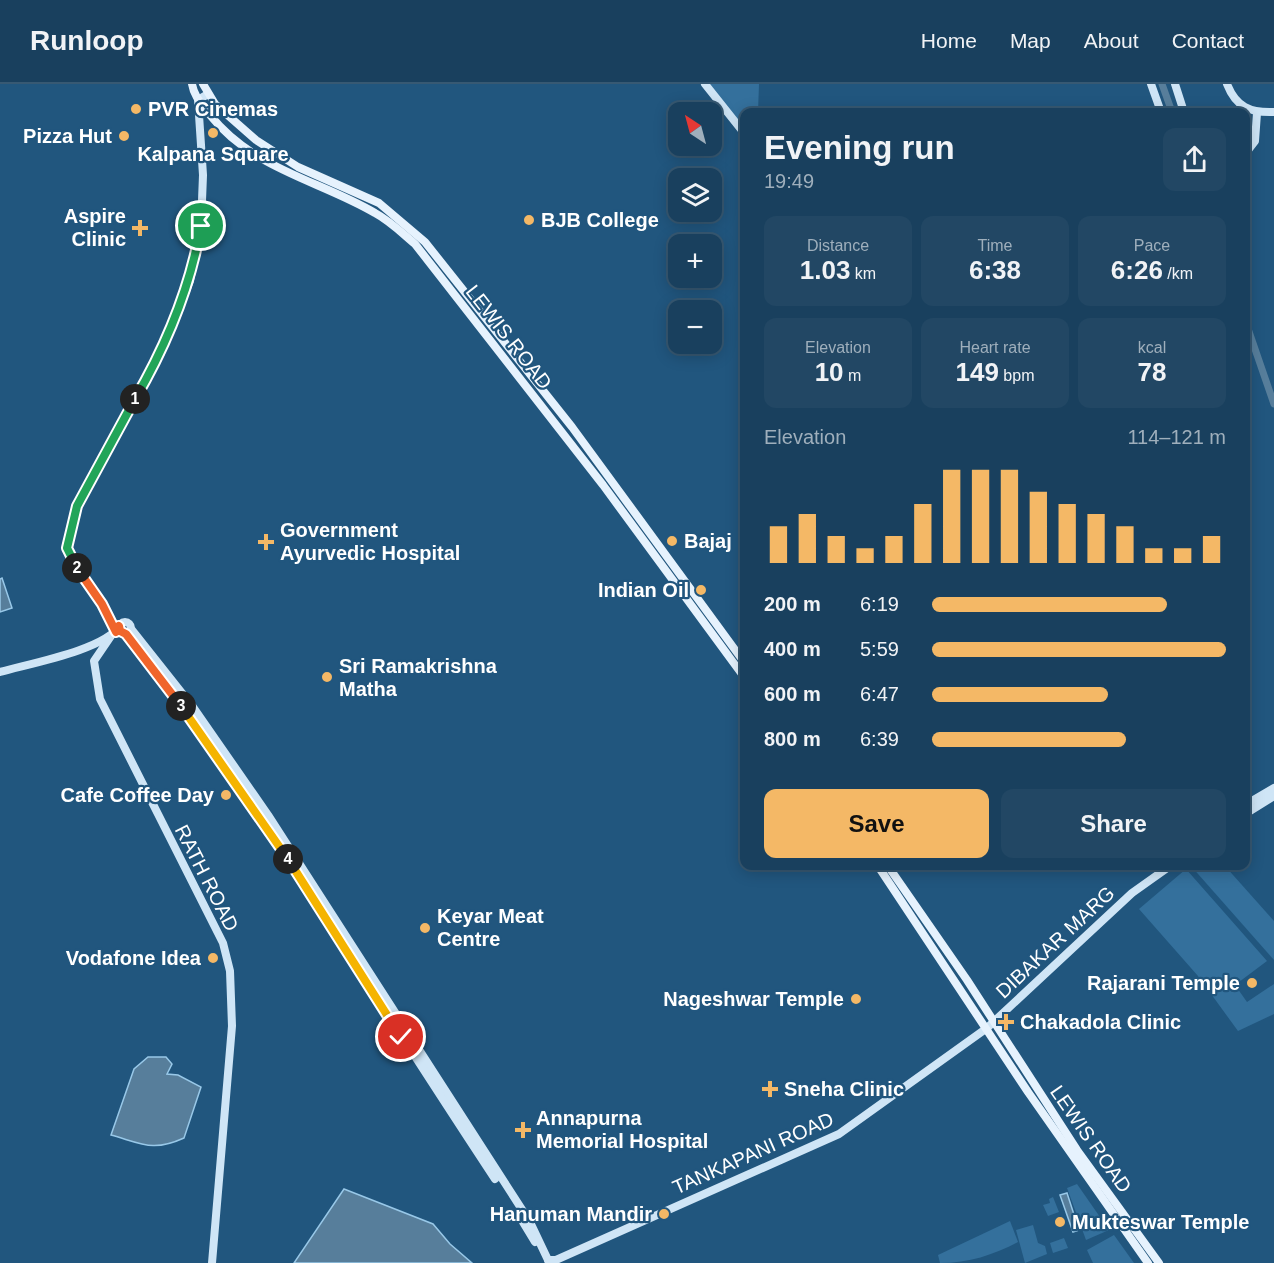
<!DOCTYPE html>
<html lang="en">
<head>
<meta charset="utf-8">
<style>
	:root { --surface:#19405e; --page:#224764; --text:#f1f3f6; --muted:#9fafbc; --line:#375973; --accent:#f4b866 }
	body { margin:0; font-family:Arial,sans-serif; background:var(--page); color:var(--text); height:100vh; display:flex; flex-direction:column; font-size:22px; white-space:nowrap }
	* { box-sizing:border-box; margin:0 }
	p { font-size:20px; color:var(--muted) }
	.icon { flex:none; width:33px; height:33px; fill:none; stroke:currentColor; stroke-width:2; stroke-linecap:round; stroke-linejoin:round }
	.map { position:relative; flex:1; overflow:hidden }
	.details { position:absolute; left:740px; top:24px; width:510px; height:762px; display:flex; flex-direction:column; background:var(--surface); border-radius:12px; box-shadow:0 3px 15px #0003,0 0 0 2px var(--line) }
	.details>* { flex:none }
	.needle { width:39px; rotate:324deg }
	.controls { position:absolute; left:668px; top:18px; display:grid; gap:12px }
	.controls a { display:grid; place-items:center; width:54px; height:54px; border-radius:12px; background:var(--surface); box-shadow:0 3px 15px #0003,0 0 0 2px var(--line); font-size:30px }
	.pin { position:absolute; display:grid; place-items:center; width:51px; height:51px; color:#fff; margin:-26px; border:3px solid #fff; border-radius:50%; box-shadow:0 2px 6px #0007 }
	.km { position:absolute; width:30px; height:30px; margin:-15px; border-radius:50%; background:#222; color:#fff; font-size:16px; line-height:30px; text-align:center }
	.round { display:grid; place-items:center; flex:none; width:63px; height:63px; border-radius:12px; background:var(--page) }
	.headline { display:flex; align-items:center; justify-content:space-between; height:102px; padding:0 24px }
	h1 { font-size:33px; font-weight:800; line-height:45px }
	.stats { display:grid; grid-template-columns:repeat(3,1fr); gap:9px; height:102px; padding:6px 24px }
	.stats div { display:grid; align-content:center; border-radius:12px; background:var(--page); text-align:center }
	.stats b { font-size:26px; font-weight:800 }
	.stats small { font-size:16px; font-weight:400 }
	.stats p { font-size:16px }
	.chart { height:168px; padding:12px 24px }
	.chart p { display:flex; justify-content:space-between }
	.chart svg { width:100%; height:108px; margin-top:6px; stroke:var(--accent); stroke-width:6 }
	.primary-button { display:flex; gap:12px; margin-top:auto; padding:12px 24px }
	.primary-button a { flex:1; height:69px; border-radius:12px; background:var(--accent); color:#111; font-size:24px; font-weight:800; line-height:69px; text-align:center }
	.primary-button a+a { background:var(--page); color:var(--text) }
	ul { padding:0 24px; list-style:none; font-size:20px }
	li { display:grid; grid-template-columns:96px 72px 1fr; align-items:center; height:45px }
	li i { height:15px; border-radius:8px; background:var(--accent) }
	header { display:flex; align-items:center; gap:36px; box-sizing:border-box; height:84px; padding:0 30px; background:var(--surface); border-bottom:2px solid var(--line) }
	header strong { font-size:28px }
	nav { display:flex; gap:33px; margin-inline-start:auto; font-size:21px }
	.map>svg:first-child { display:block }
	.green { fill:#34709c }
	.water { fill:#577e9b; stroke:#98c8e8; stroke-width:1.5 }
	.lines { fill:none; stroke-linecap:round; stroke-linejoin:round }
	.canal { stroke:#577e9b; stroke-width:7 }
	.secondary { stroke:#cfe5f6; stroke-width:8 }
	.primary { stroke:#e6f2fd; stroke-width:8 }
	.split-1-casing { stroke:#fff; stroke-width:12 }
	.split-2-casing { stroke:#fff; stroke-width:12 }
	.split-3-casing { stroke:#fff; stroke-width:12 }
	.split-4-casing { stroke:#fff; stroke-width:12 }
	.split-5-casing { stroke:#fff; stroke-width:12 }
	.split-1 { stroke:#22a559; stroke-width:8 }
	.split-2 { stroke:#22a559; stroke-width:8 }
	.split-3 { stroke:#f0652b; stroke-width:8 }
	.split-4 { stroke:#f5b400; stroke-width:8 }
	.split-5 { stroke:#f5b400; stroke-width:8 }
	.poi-dot { fill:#f4b866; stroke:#21567e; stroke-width:2 }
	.labels { text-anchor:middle; stroke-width:4.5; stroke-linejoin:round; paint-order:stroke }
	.poi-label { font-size:20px; font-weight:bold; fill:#fff; stroke:#21567e; text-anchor:start }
	.street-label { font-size:20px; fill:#fff; stroke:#21567e }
</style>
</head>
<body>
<header>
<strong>Runloop</strong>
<nav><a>Home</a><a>Map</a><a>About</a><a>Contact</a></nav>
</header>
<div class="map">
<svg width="1274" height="1179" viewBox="0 0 1274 1179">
	<rect width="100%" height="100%" fill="#21567e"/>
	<!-- green -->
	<g class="green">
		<path d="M707 0H759L758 28H744V47Z"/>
		<path d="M1191 782H1225L1274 837V876Z"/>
		<path d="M1186 785 1267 877 1235 901 1247 918 1274 900V930L1238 947 1198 892 1139 825Z"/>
		<path d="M1077 1100 1109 1146 1086 1156 1067 1104Z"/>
		<path d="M1053 1113 1059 1128 1048 1132 1043 1121 1050 1119 1049 1115Z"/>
		<path d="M1010 1137 1018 1158C993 1171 969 1179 940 1179L938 1171Z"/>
		<path d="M1033 1141 1038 1159 1045 1162 1047 1170 1025 1179 1016 1146Z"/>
		<path d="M1114 1151 1134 1179H1093L1087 1166Z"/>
		<path d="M1064 1154 1068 1164 1053 1169 1050 1159Z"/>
	</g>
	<!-- water -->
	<g class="water">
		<path d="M2 494 12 524 0 528V495Z"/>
		<path d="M148 973H166L172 980 167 990 178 991 201 1003 184 1054C153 1068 143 1060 111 1051L134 985Z"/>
		<path d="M344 1105 433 1140 450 1160 472 1179H294Z"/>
		<path d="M1067 1109 1079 1146 1073 1148 1060 1111Z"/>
	</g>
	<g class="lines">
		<!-- canal -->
		<g class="canal">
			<path d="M1162 0 1172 28"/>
			<path d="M1245 236 1274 320"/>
		</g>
		<!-- secondary -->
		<g class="secondary">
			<path d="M705 0 744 49"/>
			<path d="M1151 0 1161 28"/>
			<path d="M1175 0 1184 28"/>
			<path d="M1227 0C1236 23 1250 29 1274 28"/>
			<path d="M1245 70 1255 57 1257 29"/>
			<circle cx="125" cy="544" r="6"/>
			<path d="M132 546 193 623 268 731 530 1138 548 1176"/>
			<path d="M116 548 102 520 81 493 67 464 77 422 161 269 190 197 201 142 203 91 198 16 208 10"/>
			<path d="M126 550C260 724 374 912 495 1095"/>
			<path d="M111 552 94 577 100 615 223 859 230 887 232 942 212 1179"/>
			<path d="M0 588C27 580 105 566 119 542"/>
			<path d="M1245 721 1274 704"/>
			<path d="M1245 730 1274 712"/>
			<path d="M518 1130 535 1158"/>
			<path d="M548 1176H556L839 1050 987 944 1132 809 1170 782"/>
		</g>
		<!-- primary -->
		<g class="primary">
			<path d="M192 0C194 13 203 21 210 31 254 86 319 96 375 129 390 137 402 149 415 160L603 401 744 593"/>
			<path d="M203 0 215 20 256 56 298 83 379 119 425 158 572 343 744 578"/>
			<path d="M878 782 1028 1008 1148 1179"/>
			<path d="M888 782 967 896 1077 1066 1159 1179"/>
		</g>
	</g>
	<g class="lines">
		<defs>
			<path id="split-1" d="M135 315C167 260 190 205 201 142"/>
			<path id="split-2" d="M77 484 67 464 77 422 135 315"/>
			<path id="split-3" d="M77 484 102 520 116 548 119 542 120 547 126 550 181 622"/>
			<path id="split-4" d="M181 622 288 775"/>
			<path id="split-5" d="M288 775 401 953"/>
		</defs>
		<!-- split-1 casing -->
		<use href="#split-1" class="split-1-casing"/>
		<!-- split-2 casing -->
		<use href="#split-2" class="split-2-casing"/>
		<!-- split-3 casing -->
		<use href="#split-3" class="split-3-casing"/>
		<!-- split-4 casing -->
		<use href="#split-4" class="split-4-casing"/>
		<!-- split-5 casing -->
		<use href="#split-5" class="split-5-casing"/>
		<!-- split-1 -->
		<use href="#split-1" class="split-1"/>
		<!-- split-2 -->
		<use href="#split-2" class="split-2"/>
		<!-- split-3 -->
		<use href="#split-3" class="split-3"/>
		<!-- split-4 -->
		<use href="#split-4" class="split-4"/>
		<!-- split-5 -->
		<use href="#split-5" class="split-5"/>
	</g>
	<!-- markers -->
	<g class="poi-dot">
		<circle cx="136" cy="25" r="6"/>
		<circle cx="213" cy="49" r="6"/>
		<circle cx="124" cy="52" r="6"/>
		<circle cx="529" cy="136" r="6"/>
		<path d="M137 135h6v6h6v6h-6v6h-6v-6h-6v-6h6z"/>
		<circle cx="672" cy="457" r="6"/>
		<path d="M263 449h6v6h6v6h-6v6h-6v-6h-6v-6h6z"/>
		<circle cx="701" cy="506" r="6"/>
		<circle cx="327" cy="593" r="6"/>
		<circle cx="226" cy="711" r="6"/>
		<circle cx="425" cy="844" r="6"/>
		<circle cx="213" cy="874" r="6"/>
		<circle cx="1252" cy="899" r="6"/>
		<circle cx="856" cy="915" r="6"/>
		<path d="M1003 929h6v6h6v6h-6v6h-6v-6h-6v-6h6z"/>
		<path d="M767 996h6v6h6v6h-6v6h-6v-6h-6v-6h6z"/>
		<path d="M520 1037h6v6h6v6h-6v6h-6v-6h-6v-6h6z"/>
		<circle cx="664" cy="1130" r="6"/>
		<circle cx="1060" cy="1138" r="6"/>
	</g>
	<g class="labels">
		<!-- poi labels -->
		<g class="poi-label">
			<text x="148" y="32">PVR Cinemas</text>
			<text x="112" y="59" text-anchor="end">Pizza Hut</text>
			<text x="213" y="77" text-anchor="middle">Kalpana Square</text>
			<text x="126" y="139" text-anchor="end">Aspire<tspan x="126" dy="23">Clinic</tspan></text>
			<text x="541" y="143">BJB College</text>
			<text x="280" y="453">Government<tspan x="280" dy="23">Ayurvedic Hospital</tspan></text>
			<text x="684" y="464">Bajaj</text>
			<text x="689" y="513" text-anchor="end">Indian Oil</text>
			<text x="339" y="589">Sri Ramakrishna<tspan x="339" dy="23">Matha</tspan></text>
			<text x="214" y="718" text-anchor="end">Cafe Coffee Day</text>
			<text x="437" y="839">Keyar Meat<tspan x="437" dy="23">Centre</tspan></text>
			<text x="201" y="881" text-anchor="end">Vodafone Idea</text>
			<text x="1240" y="906" text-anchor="end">Rajarani Temple</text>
			<text x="844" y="922" text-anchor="end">Nageshwar Temple</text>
			<text x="1020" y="945">Chakadola Clinic</text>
			<text x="784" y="1012">Sneha Clinic</text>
			<text x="536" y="1041">Annapurna<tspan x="536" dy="23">Memorial Hospital</tspan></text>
			<text x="652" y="1137" text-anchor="end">Hanuman Mandir</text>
			<text x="1072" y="1145">Mukteswar Temple</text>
		</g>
		<!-- street labels -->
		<g class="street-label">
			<text transform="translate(509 253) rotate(52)" y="7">LEWIS ROAD</text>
			<text transform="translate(207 794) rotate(63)" y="7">RATH ROAD</text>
			<text transform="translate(1055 858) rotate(-43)" y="7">DIBAKAR MARG</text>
			<text transform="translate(1091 1055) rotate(55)" y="7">LEWIS ROAD</text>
			<text transform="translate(753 1069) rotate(-24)" y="7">TANKAPANI ROAD</text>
		</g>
	</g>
</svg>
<div class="controls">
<a><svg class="needle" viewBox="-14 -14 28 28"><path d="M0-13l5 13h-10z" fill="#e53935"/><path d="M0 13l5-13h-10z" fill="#9fafbc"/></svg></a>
<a><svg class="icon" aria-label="layers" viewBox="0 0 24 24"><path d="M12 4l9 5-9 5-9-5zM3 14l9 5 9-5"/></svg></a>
<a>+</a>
<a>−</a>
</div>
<div class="pin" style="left:201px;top:142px;background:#1e9e55"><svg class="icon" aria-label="arrive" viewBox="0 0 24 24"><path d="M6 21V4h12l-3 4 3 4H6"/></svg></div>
<div class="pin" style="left:401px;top:953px;background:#d93025"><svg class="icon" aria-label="check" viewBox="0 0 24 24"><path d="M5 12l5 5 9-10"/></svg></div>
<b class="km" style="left:135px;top:315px">1</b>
<b class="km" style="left:77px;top:484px">2</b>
<b class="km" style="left:181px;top:622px">3</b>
<b class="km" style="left:288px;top:775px">4</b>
<section class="details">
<div class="headline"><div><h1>Evening run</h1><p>19:49</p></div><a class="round"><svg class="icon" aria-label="share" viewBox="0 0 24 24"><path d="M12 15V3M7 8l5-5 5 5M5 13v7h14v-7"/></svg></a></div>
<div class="stats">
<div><p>Distance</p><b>1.03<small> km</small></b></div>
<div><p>Time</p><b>6:38</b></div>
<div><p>Pace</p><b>6:26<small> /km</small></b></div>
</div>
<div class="stats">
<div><p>Elevation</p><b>10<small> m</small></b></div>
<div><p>Heart rate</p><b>149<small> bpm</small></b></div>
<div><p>kcal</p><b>78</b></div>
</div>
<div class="chart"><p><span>Elevation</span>114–121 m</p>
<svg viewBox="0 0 160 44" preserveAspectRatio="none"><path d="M5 44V29M15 44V24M25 44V33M35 44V38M45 44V33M55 44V20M65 44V6M75 44V6M85 44V6M95 44V15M105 44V20M115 44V24M125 44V29M135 44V38M145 44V38M155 44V33"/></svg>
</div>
<ul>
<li><b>200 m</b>6:19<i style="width:80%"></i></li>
<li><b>400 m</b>5:59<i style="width:100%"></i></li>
<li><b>600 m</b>6:47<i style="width:60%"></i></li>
<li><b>800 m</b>6:39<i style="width:66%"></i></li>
</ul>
<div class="primary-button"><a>Save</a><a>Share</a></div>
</section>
</div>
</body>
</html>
